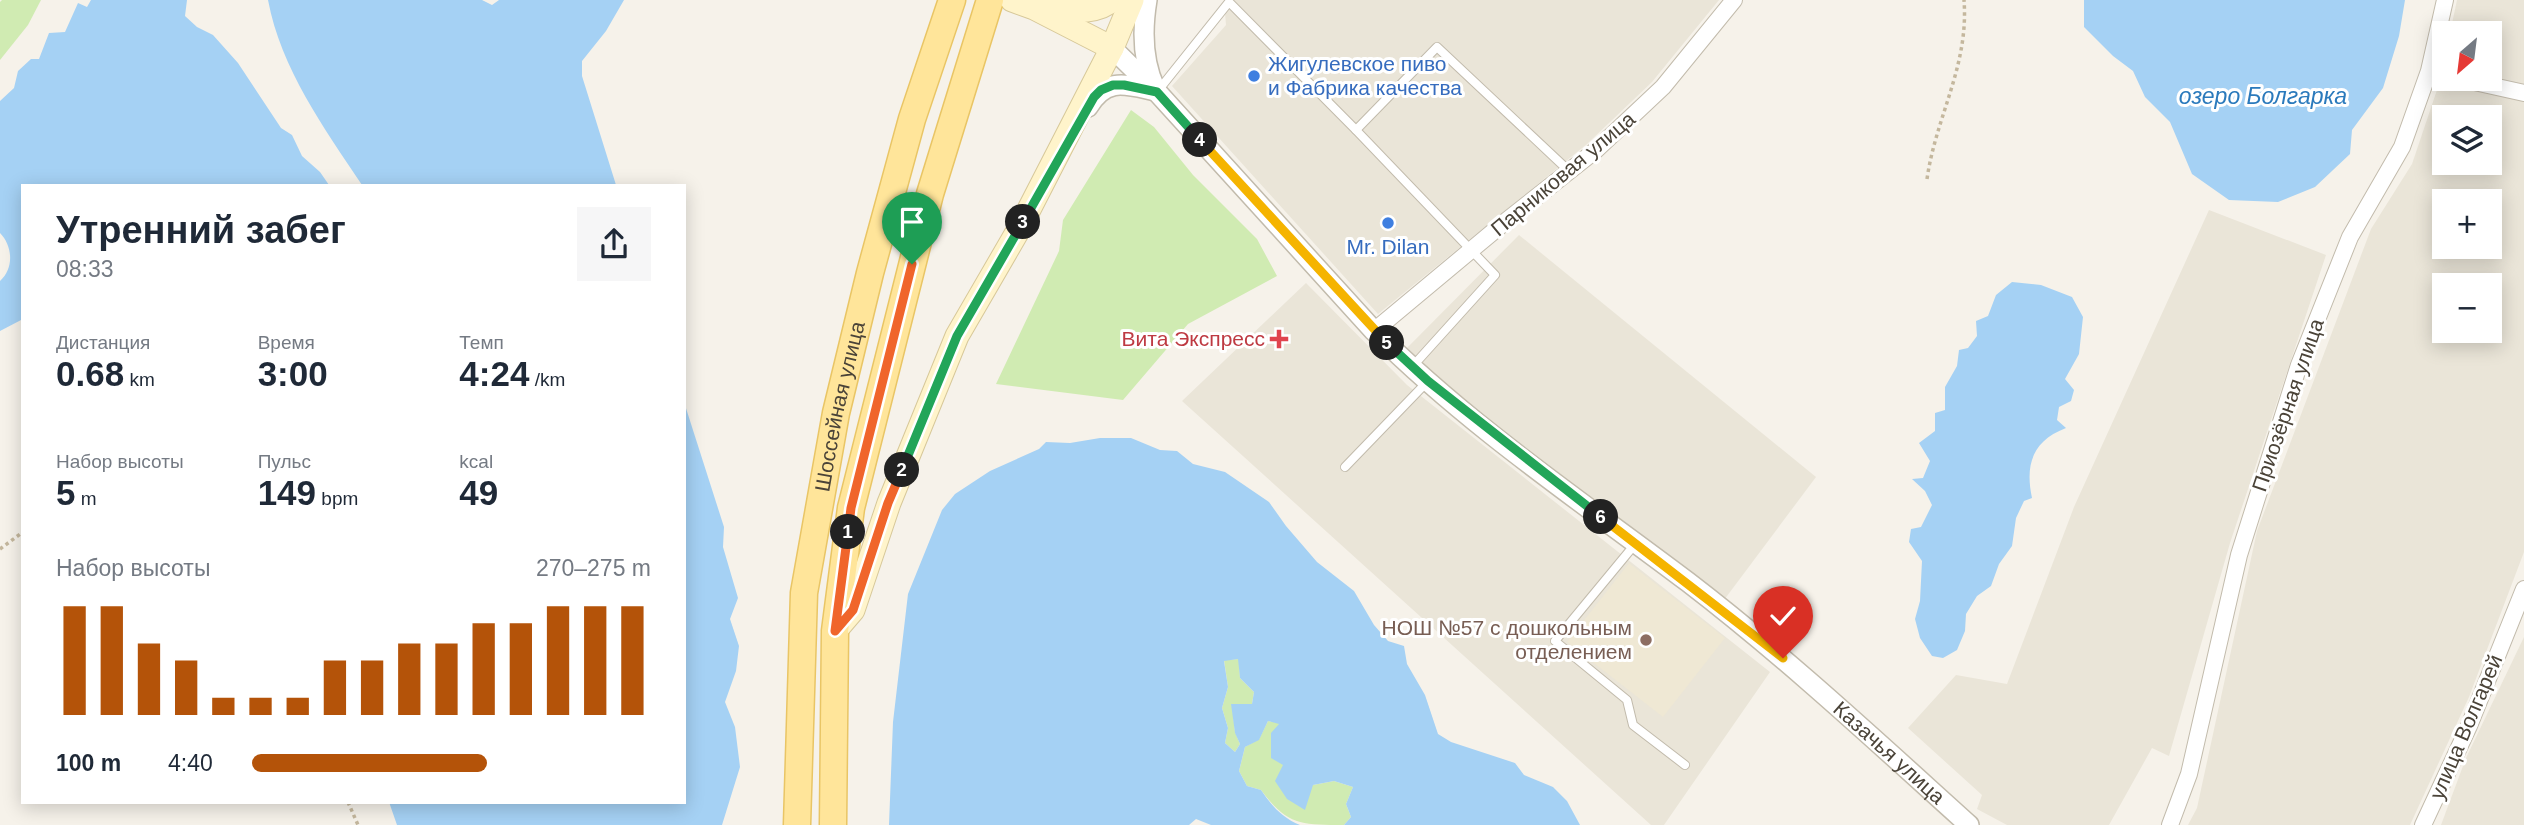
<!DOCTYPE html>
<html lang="ru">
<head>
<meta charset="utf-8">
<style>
	:root { --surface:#fff; --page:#f6f6f7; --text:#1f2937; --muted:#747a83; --accent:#b45309 }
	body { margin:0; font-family:Helvetica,sans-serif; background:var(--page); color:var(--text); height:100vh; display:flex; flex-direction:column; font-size:26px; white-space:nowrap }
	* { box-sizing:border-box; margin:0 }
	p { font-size:23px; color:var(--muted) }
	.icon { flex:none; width:38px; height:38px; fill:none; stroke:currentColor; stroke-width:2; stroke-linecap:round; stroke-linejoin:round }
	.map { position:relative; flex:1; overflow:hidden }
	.drawer { position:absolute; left:21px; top:184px; width:665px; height:620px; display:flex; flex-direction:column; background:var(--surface); border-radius:0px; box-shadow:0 4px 18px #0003 }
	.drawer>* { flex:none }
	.needle { width:46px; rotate:208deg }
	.tools { position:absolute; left:2432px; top:21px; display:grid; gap:14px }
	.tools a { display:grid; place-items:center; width:70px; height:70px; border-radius:0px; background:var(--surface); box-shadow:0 4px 18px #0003; font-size:35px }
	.pin { position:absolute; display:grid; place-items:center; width:60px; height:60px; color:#fff; margin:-72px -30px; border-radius:50% 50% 50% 0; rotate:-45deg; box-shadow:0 0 7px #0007 }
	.pin .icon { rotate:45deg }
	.km { position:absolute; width:35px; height:35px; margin:-18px; border-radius:50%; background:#222; color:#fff; font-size:19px; line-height:35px; text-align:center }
	.round { display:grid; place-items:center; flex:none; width:74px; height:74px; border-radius:0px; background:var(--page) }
	.headline { display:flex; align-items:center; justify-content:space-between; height:119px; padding:0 35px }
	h1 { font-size:38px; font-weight:600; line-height:52px }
	.metrics { display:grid; grid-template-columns:repeat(3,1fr); gap:10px; height:119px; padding:7px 35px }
	.metrics div { display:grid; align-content:center }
	.metrics b { font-size:35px; font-weight:600 }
	.metrics small { font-size:19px; font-weight:400 }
	.metrics p { font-size:19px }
	.chart { height:196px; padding:14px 35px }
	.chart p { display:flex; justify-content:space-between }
	.chart svg { width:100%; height:126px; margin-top:7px; stroke:var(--accent); stroke-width:6 }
	ul { padding:0 35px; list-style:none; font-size:23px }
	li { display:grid; grid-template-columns:112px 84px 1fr; align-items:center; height:52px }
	li i { height:18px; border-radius:9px; background:var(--accent) }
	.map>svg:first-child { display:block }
	.residential { fill:#eae5d8; fill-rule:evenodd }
	.education { fill:#efe8d4 }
	.green { fill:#d0ebb2 }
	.water { fill:#a5d1f4; fill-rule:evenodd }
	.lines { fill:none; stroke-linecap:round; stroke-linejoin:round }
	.service-casing { stroke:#c2bbac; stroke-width:10 }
	.minor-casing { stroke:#c2bbac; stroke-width:18 }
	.tertiary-casing { stroke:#c2bbac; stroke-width:22 }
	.secondary-casing { stroke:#d7c899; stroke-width:25 }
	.primary-casing { stroke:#e9c565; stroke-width:29 }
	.path { stroke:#c4b79d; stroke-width:3.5; stroke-dasharray:3.5 3.5; stroke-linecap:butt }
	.service { stroke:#fff; stroke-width:8 }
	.minor { stroke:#fff; stroke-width:16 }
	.tertiary { stroke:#fff; stroke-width:19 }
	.secondary { stroke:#fff4cb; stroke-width:23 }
	.primary { stroke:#ffe59a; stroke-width:26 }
	.split-1-casing { stroke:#fff; stroke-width:14 }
	.split-2-casing { stroke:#fff; stroke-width:14 }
	.split-3-casing { stroke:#fff; stroke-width:14 }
	.split-4-casing { stroke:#fff; stroke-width:14 }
	.split-5-casing { stroke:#fff; stroke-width:14 }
	.split-6-casing { stroke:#fff; stroke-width:14 }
	.split-7-casing { stroke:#fff; stroke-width:14 }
	.split-1 { stroke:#f0652b; stroke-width:9 }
	.split-2 { stroke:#f0652b; stroke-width:9 }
	.split-3 { stroke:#22a559; stroke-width:9 }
	.split-4 { stroke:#22a559; stroke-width:9 }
	.split-5 { stroke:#f5b400; stroke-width:9 }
	.split-6 { stroke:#22a559; stroke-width:9 }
	.split-7 { stroke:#f5b400; stroke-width:9 }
	.shop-dot { fill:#3f7fe0; stroke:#fff; stroke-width:2.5 }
	.health-dot { fill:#e0444e; stroke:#fff; stroke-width:2.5 }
	.education-dot { fill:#8d6e63; stroke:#fff; stroke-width:2.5 }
	.labels { text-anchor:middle; stroke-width:6; stroke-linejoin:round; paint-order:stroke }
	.shop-label { font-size:21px; fill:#366cbe; stroke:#fff; text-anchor:start }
	.street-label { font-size:21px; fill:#4a4338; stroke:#fff }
	.health-label { font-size:21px; fill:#be3a42; stroke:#fff; text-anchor:end }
	.education-label { font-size:21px; fill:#785e54; stroke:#fff; text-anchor:end }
	.water-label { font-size:23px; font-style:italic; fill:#2b7abc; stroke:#fff }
</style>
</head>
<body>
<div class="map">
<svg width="2524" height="825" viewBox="0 0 2524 825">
	<rect width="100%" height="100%" fill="#f6f2ea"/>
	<!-- residential -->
	<g class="residential">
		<path d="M1224 0H1719L1652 82 1587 144 1378 314 1172 86 1226 25Z"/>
		<path d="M2457 0H2524V552L2469 697 2410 825H2188L2197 808 2257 531 2371 229 2412 164 2440 81 2445 58V79H2490V33H2450ZM2445 117H2490V163H2445ZM2445 201H2490V247H2445ZM2445 285H2490V331H2445Z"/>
		<path d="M2209 210 2326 255 2230 543 2169 756 2152 748 2109 825H2007L1977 809 1982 795 1908 728 1956 675 2007 684 2074 507Z"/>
		<path d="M1519 235 1816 477 1724 600 1537 461 1404 351Z"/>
		<path d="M1306 283 1407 385 1770 672 1664 825H1651L1182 401Z"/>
		<path d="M2524 637V825H2441L2466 758Z"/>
	</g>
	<!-- education -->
	<path class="education" d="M1629 563 1725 638 1663 717 1567 642Z"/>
	<!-- green -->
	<g class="green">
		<path d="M2 0H41L28 25 0 60V2Z"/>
		<path d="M1131 110 1154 127 1193 175 1257 239 1277 276 1188 324 1123 400 996 384 1059 251 1063 220Z"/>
		<path d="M1239 659 1240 678 1254 692 1252 704 1232 705 1235 732 1240 744 1235 752 1225 743 1228 728 1222 708 1228 687 1224 660Z"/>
		<path d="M1268 721 1279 723 1283 765 1313 785 1334 781 1353 787 1346 804 1351 817 1344 825C1300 825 1287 825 1261 790L1247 786 1239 771 1245 747 1259 739Z"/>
	</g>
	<!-- water -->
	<g class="water">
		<path d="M91 0H187L185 16 197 27 213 35 238 63 281 128 292 135 302 156 320 172 329 185 23 186V319L0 331V281C14 269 13 246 0 233V101L14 88 18 71 31 59H39L49 33 65 32 78 3 87 7Z"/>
		<path d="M268 0H482L492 5 499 0H624L606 31 582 61V76L616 185H362C324 128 281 69 268 0Z"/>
		<path d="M2084 0H2405L2399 36 2383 88 2352 130 2350 154 2315 187 2278 202 2229 200 2192 174 2170 122 2145 97 2133 71 2113 56 2084 27Z"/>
		<path d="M2012 282 2041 285 2072 297 2083 317 2079 354 2065 379 2074 390 2071 401 2059 407 2057 420 2066 428C2032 441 2025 465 2032 498L2024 501 2016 518 2012 546 1999 564 1991 586 1977 596 1966 614 1965 631 1957 650 1943 658 1932 656 1920 638 1915 619 1920 601 1922 561 1909 542 1911 529 1921 527 1932 505 1925 491 1912 479 1923 478 1930 461 1919 443 1935 431V413L1945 410V387L1957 366 1959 350 1968 348 1977 336 1976 321 1988 316 1996 295Z"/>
		<path d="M684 402 724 527 723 547 738 598 730 619 739 646 736 671 725 702 735 727 740 767 722 825H397L389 802H684Z"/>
		<path d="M1100 438H1131L1160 450 1177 451 1193 464 1225 472 1269 502 1286 526 1317 562 1354 591 1374 625 1388 641 1404 646 1407 664 1425 695 1438 734 1451 742 1515 763 1524 775 1553 787 1567 801 1580 825H1344L1351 817 1346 804 1353 787 1334 781 1313 785 1305 810 1287 799 1275 781 1283 765 1271 758V733L1279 724 1268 721 1259 740 1245 747 1239 771 1247 786 1261 790C1271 805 1282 818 1300 825H1211L1196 819 1189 825H889L893 722 908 594 942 510 955 494 990 471 1039 449 1046 442 1070 443ZM1238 659 1240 678 1254 692 1252 704H1231L1235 733 1240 744 1235 752 1225 743 1228 728 1222 708 1228 687 1224 661Z"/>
	</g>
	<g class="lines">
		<defs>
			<g id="service">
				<path d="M1157 92 1229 2 1356 130 1495 275 1412 367"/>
				<path d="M1356 130 1437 47 1569 171"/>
				<path d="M1345 467 1428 381"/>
				<path d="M1636 543 1555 641 1627 700 1633 725 1685 765"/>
			</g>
			<g id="minor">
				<path d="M2461 79 2524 93"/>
				<path d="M1374 331 1506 221 1596 150 1663 87 1734 0"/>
				<path d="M2170 825 2189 774 2239 555 2299 365 2350 237 2402 147 2429 71 2445 0"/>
				<path d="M2423 825 2469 726 2524 589"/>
			</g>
			<g id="tertiary">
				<path d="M1147 0C1142 30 1142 60 1155 88"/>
				<path id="s1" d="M1112 48 1157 92 1374 331C1469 426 1582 502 1688 582 1787 658 1877 742 1969 825"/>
				<path d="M1088 107C1106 76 1127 85 1156 91"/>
			</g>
			<g id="secondary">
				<path d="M1012 0 1034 8 1112 48"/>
				<path d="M1044 8C1066 9 1095 16 1112 0"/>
				<path d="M835 631 853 610 889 503 957 336 1019 229 1112 48 1132 0"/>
			</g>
			<g id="primary">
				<path id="s2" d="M797 825 804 593 836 413 870 273 912 119 952 0"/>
				<path d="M833 825 835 631 851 508 930 194 990 0"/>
			</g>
		</defs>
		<!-- service casing -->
		<use href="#service" class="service-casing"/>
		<!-- minor casing -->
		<use href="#minor" class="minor-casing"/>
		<!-- tertiary casing -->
		<use href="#tertiary" class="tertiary-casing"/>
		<!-- secondary casing -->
		<use href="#secondary" class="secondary-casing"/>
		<!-- primary casing -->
		<use href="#primary" class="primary-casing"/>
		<!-- path -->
		<g class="path">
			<path d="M1927 179C1936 116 1969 66 1964 0"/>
			<path d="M0 549 23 532"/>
			<path d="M348 802 358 825"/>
		</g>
		<!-- service -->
		<use href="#service" class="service"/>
		<!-- minor -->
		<use href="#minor" class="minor"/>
		<!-- tertiary -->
		<use href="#tertiary" class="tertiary"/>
		<!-- secondary -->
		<use href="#secondary" class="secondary"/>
		<!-- primary -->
		<use href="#primary" class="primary"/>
	</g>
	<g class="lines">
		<defs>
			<path id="split-1" d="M848 532 851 508 912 264"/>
			<path id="split-2" d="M848 532 835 631 853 610 888 503 902 470"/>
			<path id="split-3" d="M902 470 957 336 1023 222"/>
			<path id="split-4" d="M1023 222 1094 97 1101 90 1113 85H1124L1157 92 1200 140"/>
			<path id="split-5" d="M1200 140 1387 343"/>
			<path id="split-6" d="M1387 343 1428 381 1601 517"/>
			<path id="split-7" d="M1601 517 1783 658"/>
		</defs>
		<!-- split-1 casing -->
		<use href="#split-1" class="split-1-casing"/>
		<!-- split-2 casing -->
		<use href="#split-2" class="split-2-casing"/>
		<!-- split-3 casing -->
		<use href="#split-3" class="split-3-casing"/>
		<!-- split-4 casing -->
		<use href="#split-4" class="split-4-casing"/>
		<!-- split-5 casing -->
		<use href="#split-5" class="split-5-casing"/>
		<!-- split-6 casing -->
		<use href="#split-6" class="split-6-casing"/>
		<!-- split-7 casing -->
		<use href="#split-7" class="split-7-casing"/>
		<!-- split-1 -->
		<use href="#split-1" class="split-1"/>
		<!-- split-2 -->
		<use href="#split-2" class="split-2"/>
		<!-- split-3 -->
		<use href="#split-3" class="split-3"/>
		<!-- split-4 -->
		<use href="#split-4" class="split-4"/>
		<!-- split-5 -->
		<use href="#split-5" class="split-5"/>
		<!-- split-6 -->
		<use href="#split-6" class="split-6"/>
		<!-- split-7 -->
		<use href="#split-7" class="split-7"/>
	</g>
	<!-- markers -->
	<g class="shop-dot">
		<circle cx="1254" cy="76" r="7"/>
		<circle cx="1388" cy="223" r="7"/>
	</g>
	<path class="health-dot" d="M1275.5 328.5h7v7h7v7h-7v7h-7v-7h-7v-7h7z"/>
	<circle class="education-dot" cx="1646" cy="640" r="7"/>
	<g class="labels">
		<!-- shop labels -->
		<g class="shop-label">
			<text x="1268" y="71">Жигулевское пиво<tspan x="1268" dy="24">и Фабрика качества</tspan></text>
			<text x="1388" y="254" text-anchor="middle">Mr. Dilan</text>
		</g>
		<!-- street labels -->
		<g class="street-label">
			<text transform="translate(1563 174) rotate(-40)" y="7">Парниковая улица</text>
			<text transform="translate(2288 405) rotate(-71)" y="7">Приозёрная улица</text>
			<text dy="7" stroke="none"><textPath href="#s2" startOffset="422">Шоссейная улица</textPath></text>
			<text transform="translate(2466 727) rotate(-67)" y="7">улица Волгарей</text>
			<text dy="7" stroke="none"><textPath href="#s1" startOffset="1052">Казачья улица</textPath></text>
		</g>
		<!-- health labels -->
		<g class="health-label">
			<text x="1265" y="346">Вита Экспресс</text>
		</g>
		<!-- education labels -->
		<g class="education-label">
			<text x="1632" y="635">НОШ №57 с дошкольным<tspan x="1632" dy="24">отделением</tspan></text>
		</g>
		<!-- water labels -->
		<g class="water-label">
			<text x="2263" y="104">озеро Болгарка</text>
		</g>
	</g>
</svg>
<div class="tools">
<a><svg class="needle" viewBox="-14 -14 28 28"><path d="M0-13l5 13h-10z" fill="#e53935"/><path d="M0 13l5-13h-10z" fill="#747a83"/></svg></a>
<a><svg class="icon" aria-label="layers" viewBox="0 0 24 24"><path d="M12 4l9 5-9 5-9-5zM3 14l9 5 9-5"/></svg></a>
<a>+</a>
<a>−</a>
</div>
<div class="pin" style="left:912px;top:264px;background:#1e9e55"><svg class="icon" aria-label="arrive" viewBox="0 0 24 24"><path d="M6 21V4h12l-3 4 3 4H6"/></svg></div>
<div class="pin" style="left:1783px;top:658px;background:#d93025"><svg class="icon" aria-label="check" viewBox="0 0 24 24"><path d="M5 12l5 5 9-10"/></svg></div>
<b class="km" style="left:848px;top:532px">1</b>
<b class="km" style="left:902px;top:470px">2</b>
<b class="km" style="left:1023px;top:222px">3</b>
<b class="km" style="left:1200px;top:140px">4</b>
<b class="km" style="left:1387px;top:343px">5</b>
<b class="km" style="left:1601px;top:517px">6</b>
<section class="drawer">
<div class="headline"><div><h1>Утренний забег</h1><p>08:33</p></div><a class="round"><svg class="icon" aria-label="share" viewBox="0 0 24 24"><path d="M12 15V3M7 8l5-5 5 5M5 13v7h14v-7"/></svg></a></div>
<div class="metrics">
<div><p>Дистанция</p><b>0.68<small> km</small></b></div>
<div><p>Время</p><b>3:00</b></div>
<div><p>Темп</p><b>4:24<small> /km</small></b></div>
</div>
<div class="metrics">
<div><p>Набор высоты</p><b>5<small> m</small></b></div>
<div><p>Пульс</p><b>149<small> bpm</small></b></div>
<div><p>kcal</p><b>49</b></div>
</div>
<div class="chart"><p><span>Набор высоты</span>270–275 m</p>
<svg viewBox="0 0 160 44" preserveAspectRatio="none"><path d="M5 44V6M15 44V6M25 44V19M35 44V25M45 44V38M55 44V38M65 44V38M75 44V25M85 44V25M95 44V19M105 44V19M115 44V12M125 44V12M135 44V6M145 44V6M155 44V6"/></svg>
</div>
<ul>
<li><b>100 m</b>4:40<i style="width:59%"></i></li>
</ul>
</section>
</div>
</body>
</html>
